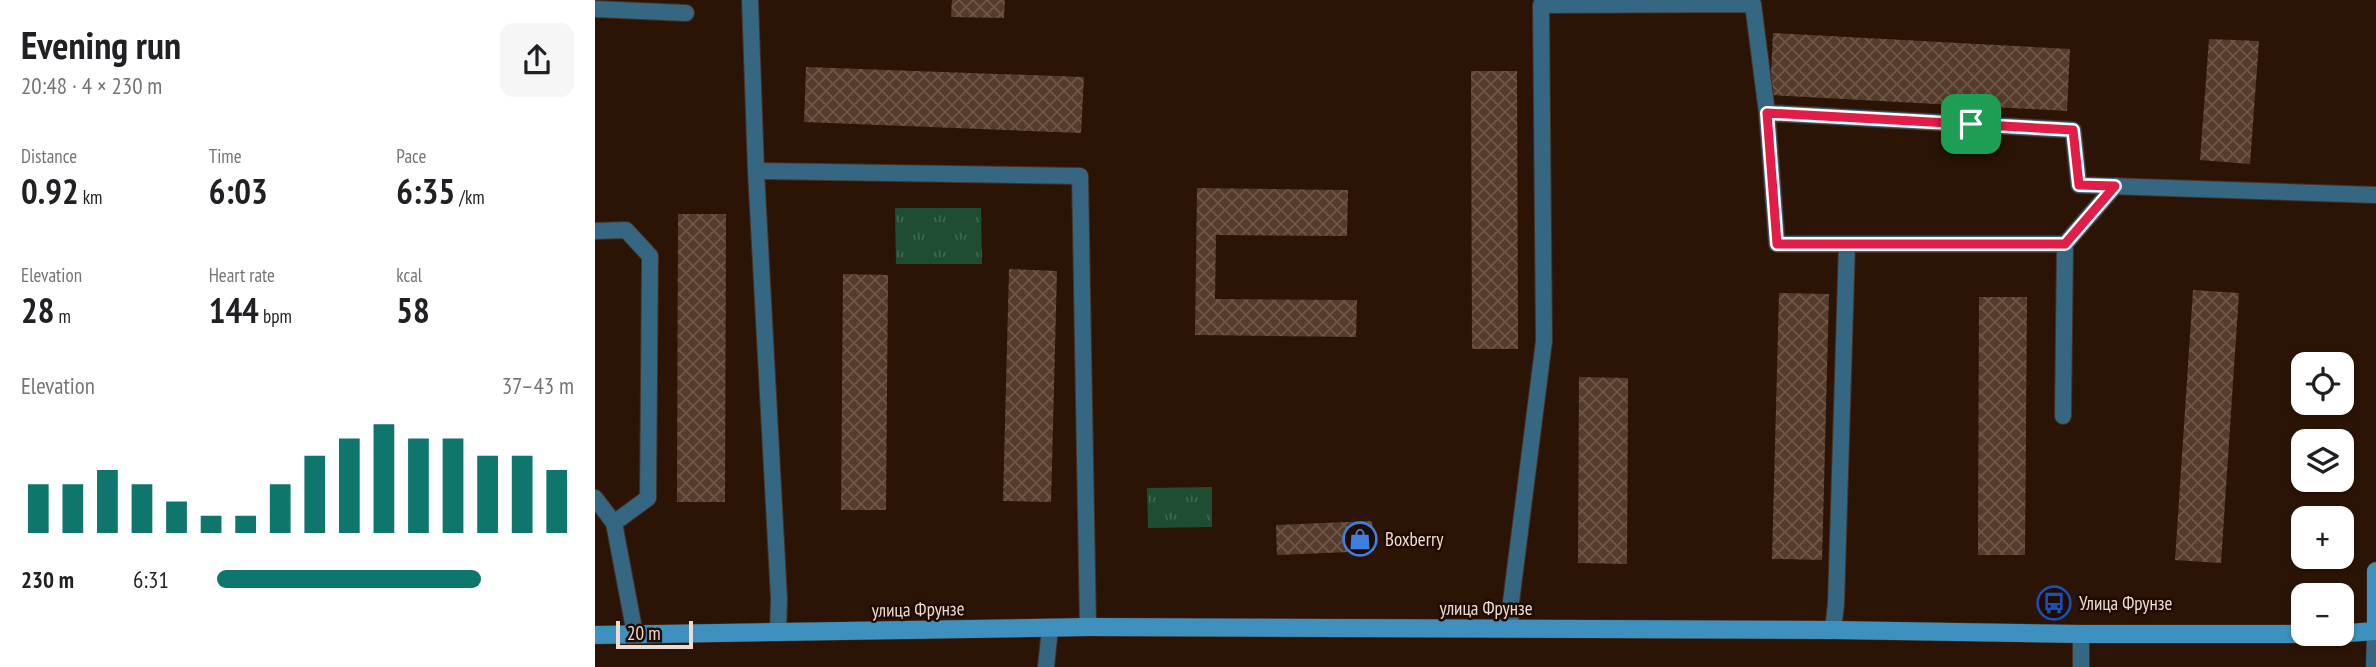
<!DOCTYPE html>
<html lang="en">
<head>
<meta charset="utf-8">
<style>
	:root { --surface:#fff; --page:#f6f6f6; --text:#202124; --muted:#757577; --accent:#0f766e }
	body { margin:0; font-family:"PT Sans Narrow",sans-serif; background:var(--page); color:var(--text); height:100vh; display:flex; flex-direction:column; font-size:26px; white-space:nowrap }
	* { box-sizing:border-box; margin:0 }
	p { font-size:23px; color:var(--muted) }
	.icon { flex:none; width:38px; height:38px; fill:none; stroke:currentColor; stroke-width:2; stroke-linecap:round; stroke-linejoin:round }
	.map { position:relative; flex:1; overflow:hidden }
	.drawer { display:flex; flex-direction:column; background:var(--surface); width:595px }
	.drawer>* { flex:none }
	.fabs { position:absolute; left:1696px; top:352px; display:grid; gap:14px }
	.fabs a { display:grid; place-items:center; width:63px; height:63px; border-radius:14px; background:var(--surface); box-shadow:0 2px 5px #0004; font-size:35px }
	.scale { position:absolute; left:21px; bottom:18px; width:77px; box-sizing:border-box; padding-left:7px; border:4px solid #ecdcd2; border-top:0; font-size:19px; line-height:24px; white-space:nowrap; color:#ecdcd2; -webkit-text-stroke:5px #210b00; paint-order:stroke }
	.pin { position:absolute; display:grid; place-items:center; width:60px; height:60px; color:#fff; margin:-30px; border-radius:14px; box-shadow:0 4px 10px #0006 }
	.round { display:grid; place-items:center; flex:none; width:74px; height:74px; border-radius:14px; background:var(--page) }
	.summary { display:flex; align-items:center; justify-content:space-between; height:119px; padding:0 21px }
	h1 { font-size:38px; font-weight:700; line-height:52px }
	.metrics { display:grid; grid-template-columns:repeat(3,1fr); gap:10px; height:119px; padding:7px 21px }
	.metrics div { display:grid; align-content:center }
	.metrics b { font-size:35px; font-weight:700 }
	.metrics small { font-size:19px; font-weight:400 }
	.metrics p { font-size:19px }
	.chart { height:196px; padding:14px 21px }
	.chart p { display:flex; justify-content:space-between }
	.chart svg { width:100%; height:126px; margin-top:7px; stroke:var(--accent); stroke-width:6 }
	ul { padding:0 21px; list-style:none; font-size:23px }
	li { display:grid; grid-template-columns:112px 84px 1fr; align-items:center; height:52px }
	li i { height:18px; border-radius:9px; background:var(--accent) }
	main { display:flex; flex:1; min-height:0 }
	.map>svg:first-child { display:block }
	.park { fill:url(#park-tufts) }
	.building { fill:url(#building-cross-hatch) }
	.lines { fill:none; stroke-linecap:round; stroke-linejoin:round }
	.service-casing { stroke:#463022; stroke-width:18 }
	.minor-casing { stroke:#463022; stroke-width:19 }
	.secondary-casing { stroke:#463022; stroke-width:19 }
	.service { stroke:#356682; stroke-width:16 }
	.minor { stroke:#356682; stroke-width:18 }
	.secondary { stroke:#3e91be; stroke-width:18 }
	.route-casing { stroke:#fff; stroke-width:14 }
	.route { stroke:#e11d48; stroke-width:9 }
	.labels { text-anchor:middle; stroke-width:5; stroke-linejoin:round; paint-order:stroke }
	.poi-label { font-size:19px; fill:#ecdcd2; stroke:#210b00; text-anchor:start }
	.street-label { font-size:19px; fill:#ecdcd2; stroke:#210b00 }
</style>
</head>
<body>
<main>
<section class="drawer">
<div class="summary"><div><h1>Evening run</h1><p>20:48 · 4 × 230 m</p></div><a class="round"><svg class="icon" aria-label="share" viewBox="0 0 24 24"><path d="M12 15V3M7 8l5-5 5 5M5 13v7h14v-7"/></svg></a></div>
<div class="metrics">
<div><p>Distance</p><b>0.92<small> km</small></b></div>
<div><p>Time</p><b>6:03</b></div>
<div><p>Pace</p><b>6:35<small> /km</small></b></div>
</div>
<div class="metrics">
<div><p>Elevation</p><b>28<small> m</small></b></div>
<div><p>Heart rate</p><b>144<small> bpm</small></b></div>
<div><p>kcal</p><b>58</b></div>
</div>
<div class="chart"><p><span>Elevation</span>37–43 m</p>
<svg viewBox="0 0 160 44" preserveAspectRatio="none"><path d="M5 44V27M15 44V27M25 44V22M35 44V27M45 44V33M55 44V38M65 44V38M75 44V27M85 44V17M95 44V11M105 44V6M115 44V11M125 44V11M135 44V17M145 44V17M155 44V22"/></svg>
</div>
<ul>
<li><b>230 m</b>6:31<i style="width:74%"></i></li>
</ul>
</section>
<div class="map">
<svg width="1781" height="667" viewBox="0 0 1781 667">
	<defs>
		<pattern id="park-tufts" width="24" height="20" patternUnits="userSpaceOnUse" patternTransform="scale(1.75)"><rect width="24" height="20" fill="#1e4d31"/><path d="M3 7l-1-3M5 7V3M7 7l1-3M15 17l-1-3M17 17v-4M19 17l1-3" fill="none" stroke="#3f664e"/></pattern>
		<pattern id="building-cross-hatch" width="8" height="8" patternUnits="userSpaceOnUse" patternTransform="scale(1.75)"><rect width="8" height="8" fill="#543b2a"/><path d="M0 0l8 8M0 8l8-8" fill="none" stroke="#6d5748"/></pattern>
	</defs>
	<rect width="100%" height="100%" fill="#2b1405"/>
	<!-- park -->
	<g class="park">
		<path d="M300 208H386L387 264H301Z"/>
		<path d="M617 487V527L553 528 552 488Z"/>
	</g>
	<!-- building -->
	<g class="building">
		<path d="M357 0H410L409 18 356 17Z"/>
		<path d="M1178 33 1475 49 1472 111 1175 95Z"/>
		<path d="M1614 39 1664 41 1655 164 1605 160Z"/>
		<path d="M211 67 489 77 486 133 209 122Z"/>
		<path d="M876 71H922L923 349H877Z"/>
		<path d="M602 188 753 190 752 236 621 235 620 299 762 300 761 337 600 335Z"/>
		<path d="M83 214H131L130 502H82Z"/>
		<path d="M414 269 462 271 456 502 408 501Z"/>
		<path d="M248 274 293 275 291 510H246Z"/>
		<path d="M1598 290 1644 293 1626 563 1580 560Z"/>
		<path d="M1184 293 1234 294 1227 560 1177 559Z"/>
		<path d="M1384 297H1432L1430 555H1383Z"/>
		<path d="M984 377 1033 378 1032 564 983 563Z"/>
		<path d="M777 521 779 551 682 555 681 525Z"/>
	</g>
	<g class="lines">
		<defs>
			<g id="service">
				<path d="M155 0 161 171 184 599 183 633"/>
				<path d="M0 9 91 13"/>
				<path d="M1172 113 1182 244H1470L1520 186"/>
				<path d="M161 171 485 176 493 627"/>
				<path d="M0 231 31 230 55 256 53 498 19 523"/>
				<path d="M1468 416 1470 244"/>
				<path d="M0 498 19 523 40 634"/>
				<path d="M915 629 916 602 949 341 946 5 1158 4 1172 113 1478 130 1484 185 1781 195"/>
				<path d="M1238 630 1241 604 1252 244"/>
				<path d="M451 667 455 628"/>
				<path d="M1486 667V634"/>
			</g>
			<path id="minor" d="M1780 667 1781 631"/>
			<g id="secondary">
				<path d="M1781 631V571"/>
				<path d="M0 635 493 627 1238 630 1486 634H1739L1781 631"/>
			</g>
		</defs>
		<!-- service casing -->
		<use href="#service" class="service-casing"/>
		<!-- minor casing -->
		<use href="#minor" class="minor-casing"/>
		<!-- secondary casing -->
		<use href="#secondary" class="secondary-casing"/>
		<!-- service -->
		<use href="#service" class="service"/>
		<!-- minor -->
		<use href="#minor" class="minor"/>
		<!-- secondary -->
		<use href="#secondary" class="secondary"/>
	</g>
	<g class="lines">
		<defs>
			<path id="route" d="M1172 113 1478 130 1484 185 1520 186 1470 244H1182Z"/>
		</defs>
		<!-- route casing -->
		<use href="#route" class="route-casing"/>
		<!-- route -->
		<use href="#route" class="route"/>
	</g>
	<!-- icons -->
	<defs>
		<symbol id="shop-ring" viewBox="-11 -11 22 22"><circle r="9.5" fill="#210b00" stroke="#3f7fe0" stroke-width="1.5"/><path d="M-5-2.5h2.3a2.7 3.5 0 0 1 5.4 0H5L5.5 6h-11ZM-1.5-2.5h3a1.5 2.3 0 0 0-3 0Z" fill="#3f7fe0"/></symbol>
		<symbol id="bus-ring" viewBox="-11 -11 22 22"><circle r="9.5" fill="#210b00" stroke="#1a4fb4" stroke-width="1.5"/><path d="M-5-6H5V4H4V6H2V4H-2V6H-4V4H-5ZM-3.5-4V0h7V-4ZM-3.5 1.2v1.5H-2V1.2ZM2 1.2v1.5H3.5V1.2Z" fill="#1a4fb4"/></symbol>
	</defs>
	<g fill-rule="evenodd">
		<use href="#shop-ring" x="746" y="520" width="38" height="38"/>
		<use href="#bus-ring" x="1440" y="584" width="38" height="38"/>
	</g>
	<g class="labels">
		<!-- poi labels -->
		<g class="poi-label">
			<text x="790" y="546">Boxberry</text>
			<text x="1484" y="610">Улица Фрунзе</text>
		</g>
		<!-- street labels -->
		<g class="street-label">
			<text x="891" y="615">улица Фрунзе</text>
			<text transform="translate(323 609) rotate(-1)" y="7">улица Фрунзе</text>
		</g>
	</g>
</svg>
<div class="fabs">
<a><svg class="icon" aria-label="locate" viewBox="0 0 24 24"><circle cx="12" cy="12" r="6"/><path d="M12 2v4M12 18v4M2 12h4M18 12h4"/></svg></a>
<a><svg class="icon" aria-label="layers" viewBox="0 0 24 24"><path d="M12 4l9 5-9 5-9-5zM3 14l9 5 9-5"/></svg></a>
<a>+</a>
<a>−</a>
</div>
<div class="scale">20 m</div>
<div class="pin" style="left:1376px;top:124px;background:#1e9e55"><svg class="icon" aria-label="arrive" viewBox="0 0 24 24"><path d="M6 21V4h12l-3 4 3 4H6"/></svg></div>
</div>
</main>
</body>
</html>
